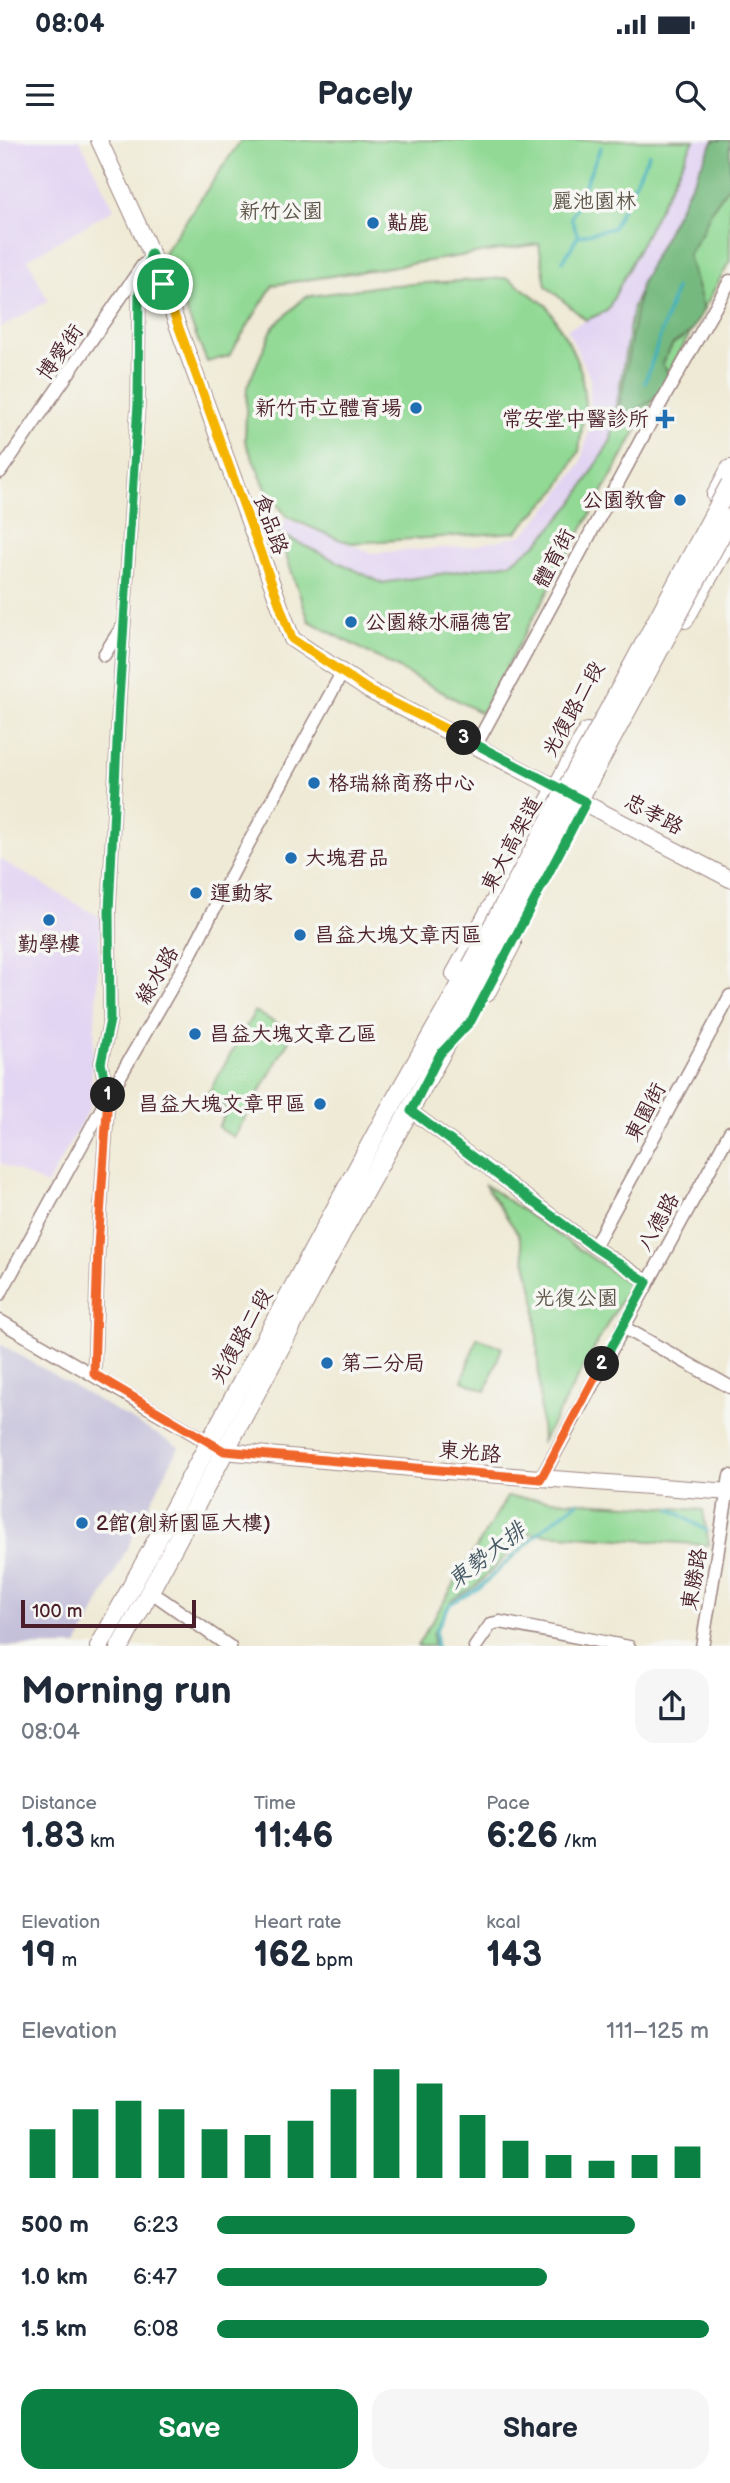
<!DOCTYPE html>
<html lang="en">
<head>
<meta charset="utf-8">
<style>
	:root { --surface:#fff; --page:#f6f6f7; --text:#1f2937; --muted:#747a83; --accent:#0b8043 }
	body { margin:0; font-family:"Balsamiq Sans","LXGW WenKai TC",sans-serif; background:var(--page); color:var(--text); height:100vh; display:flex; flex-direction:column; font-size:26px; white-space:nowrap }
	* { box-sizing:border-box; margin:0 }
	p { font-size:23px; color:var(--muted) }
	.icon { flex:none; width:38px; height:38px; fill:none; stroke:currentColor; stroke-width:2; stroke-linecap:round; stroke-linejoin:round }
	.map { position:relative; height:1506px; overflow:hidden }
	.side { display:flex; flex-direction:column; background:var(--surface); flex:1 }
	.side>* { flex:none }
	.scale { position:absolute; left:21px; bottom:18px; width:175px; box-sizing:border-box; padding-left:7px; border:4px solid #4a1f2b; border-top:0; font-size:19px; line-height:24px; white-space:nowrap; color:#4a1f2b; -webkit-text-stroke:5px #f6f6f2; paint-order:stroke }
	.pin { position:absolute; display:grid; place-items:center; width:60px; height:60px; color:#fff; margin:-30px; border:4px solid #fff; border-radius:50%; box-shadow:0 2px 7px #0007 }
	.km { position:absolute; width:35px; height:35px; margin:-18px; border-radius:50%; background:#222; color:#fff; font-size:19px; line-height:35px; text-align:center }
	.round { display:grid; place-items:center; flex:none; width:74px; height:74px; border-radius:21px; background:var(--page) }
	.head { display:flex; align-items:center; justify-content:space-between; height:119px; padding:0 21px }
	h1 { font-size:38px; font-weight:700; line-height:52px }
	.stats { display:grid; grid-template-columns:repeat(3,1fr); gap:10px; height:119px; padding:7px 21px }
	.stats div { display:grid; align-content:center }
	.stats b { font-size:35px; font-weight:700 }
	.stats small { font-size:19px; font-weight:400 }
	.stats p { font-size:19px }
	.chart { height:196px; padding:14px 21px }
	.chart p { display:flex; justify-content:space-between }
	.chart svg { width:100%; height:126px; margin-top:7px; stroke:var(--accent); stroke-width:6 }
	.button { display:flex; gap:14px; margin-top:auto; padding:14px 21px }
	.button a { flex:1; height:80px; border-radius:21px; background:var(--accent); color:#fff; font-size:28px; font-weight:700; line-height:80px; text-align:center }
	.button a+a { background:var(--page); color:var(--text) }
	ul { padding:0 21px; list-style:none; font-size:23px }
	li { display:grid; grid-template-columns:112px 84px 1fr; align-items:center; height:52px }
	li i { height:18px; border-radius:9px; background:var(--accent) }
	.status { display:flex; justify-content:space-between; align-items:center; height:49px; padding:0 35px; background:var(--surface); direction:ltr }
	.status svg { height:19px; fill:currentColor }
	header { display:flex; justify-content:space-between; align-items:center; height:91px; padding:0 21px; background:var(--surface); font-size:32px; font-weight:700 }
	.map>svg:first-child { display:block }
	.built { fill:#e2d4f3 }
	.industrial { fill:#c5c0da }
	.green { fill:#91d994; stroke:#6e7c60; stroke-width:2 }
	.forest { fill:#74b97e; stroke:#5f6c54; stroke-width:2 }
	.lines { fill:none; stroke-linecap:round; stroke-linejoin:round }
	.stream { stroke:#41b1bb; stroke-width:3.5 }
	.minor-casing { stroke:#9c8480; stroke-width:15 }
	.tertiary-casing { stroke:#9c8480; stroke-width:18 }
	.secondary-casing { stroke:#9c8480; stroke-width:20 }
	.minor { stroke:#fff; stroke-width:12 }
	.tertiary { stroke:#fff; stroke-width:16 }
	.secondary { stroke:#fff; stroke-width:18 }
	.secondary-bridge-casing { stroke:#9c8480; stroke-width:20; stroke-linecap:butt }
	.secondary-bridge { stroke:#fff; stroke-width:18 }
	.split-1-casing { stroke:#fff; stroke-width:14 }
	.split-2-casing { stroke:#fff; stroke-width:14 }
	.split-3-casing { stroke:#fff; stroke-width:14 }
	.split-4-casing { stroke:#fff; stroke-width:14 }
	.split-1 { stroke:#22a559; stroke-width:9 }
	.split-2 { stroke:#f0652b; stroke-width:9 }
	.split-3 { stroke:#22a559; stroke-width:9 }
	.split-4 { stroke:#f5b400; stroke-width:9 }
	.poi-dot { fill:#1f6fb2; stroke:#f6f6f2; stroke-width:2.5 }
	.labels { text-anchor:middle; stroke-width:7; stroke-linejoin:round; paint-order:stroke }
	.park-label { font-size:21px; fill:#5f574a; stroke:#f6f6f2 }
	.poi-label { font-size:21px; fill:#4a1f2b; stroke:#f6f6f2; text-anchor:start }
	.street-label { font-size:21px; fill:#4a1f2b; stroke:#f6f6f2 }
	.water-label { font-size:23px; font-style:italic; fill:#465965; stroke:#f6f6f2 }
</style>
</head>
<body>
<div class="status"><b>08:04</b><svg viewBox="0 0 49 12"><path d="M0 12V9h3v3zM5 12V6h3v6zM10 12V3h3v9zM15 12V0h3v12zM26 1h20v11H26zM47 4h2v5h-2z"/></svg></div>
<header><svg class="icon" aria-label="menu" viewBox="0 0 24 24"><path d="M4 6h16M4 12h16M4 18h16"/></svg>Pacely<svg class="icon" aria-label="search" viewBox="0 0 24 24"><circle cx="10" cy="10" r="6"/><path d="M15 15l6 6"/></svg></header>
<div class="map">
<svg width="730" height="1507" viewBox="0 0 730 1507">
	<rect width="100%" height="100%" fill="#f6f6f2"/>
	<filter id="ink" filterUnits="userSpaceOnUse"><feTurbulence type="fractalNoise" baseFrequency=".0143" numOctaves="2"/><feDisplacementMap in="SourceGraphic" scale="14" xChannelSelector="R" yChannelSelector="G"/><feConvolveMatrix kernelMatrix="1 2 1 2 8 2 1 2 1" color-interpolation-filters="sRGB"/></filter>
	<filter id="wash" filterUnits="userSpaceOnUse"><feTurbulence type="fractalNoise" baseFrequency=".00686" numOctaves="4" result="noise"/><feDisplacementMap in="SourceGraphic" scale="28" xChannelSelector="R" yChannelSelector="G"/><feGaussianBlur stdDeviation="1.57" result="paint"/><feColorMatrix in="noise" values="0 0 0 0 0 0 0 0 0 0 0 0 0 0 0 0 0 1.4 0 .05"/><feComposite in="paint" operator="in"/></filter>
	<g filter="url(#wash)">
		<rect width="100%" height="100%" fill="#efead5"/>
		<!-- built -->
		<g class="built">
			<path d="M0 0H80L114 69 28 119 48 161 0 188Z"/>
			<path d="M694 0H715L633 166 611 300 574 362 540 401 511 423 382 443 278 393 286 379 372 413 473 406 523 395 552 363 581 323 590 285V238L567 189 607 171Z"/>
			<path d="M0 719 101 778 90 967 47 1045 0 1023Z"/>
		</g>
		<!-- industrial -->
		<path class="industrial" d="M0 1204 179 1307 77 1506H0Z"/>
		<!-- green -->
		<g class="green">
			<path d="M241 0H694L607 171 586 180 546 146 539 104 273 145 229 216 207 222 163 114Z"/>
			<path d="M715 0H730V121L481 573 309 481 278 393 382 443 511 423 540 401 574 362 611 300 633 166Z"/>
			<path d="M508 138 547 166 569 203 581 231 585 263 579 311 558 349 516 392 352 403 338 399 287 377 267 351 245 301 247 247 273 187 305 157 379 146Z"/>
			<path d="M255 871 293 893 234 997 218 987 228 969 206 957Z"/>
			<path d="M484 1044 630 1144 542 1302 535 1158 519 1095Z"/>
			<path d="M477 1198 502 1207 486 1251 462 1241Z"/>
			<path d="M507 1357 703 1370 709 1405 529 1393 476 1446 452 1460 433 1493V1506H417Z"/>
		</g>
		<!-- forest -->
		<path class="forest" d="M714 0H730V44L711 71 701 94 688 115 704 169 691 192 673 204 662 224 672 237 652 260 616 284 641 143Z"/>
		<g class="lines">
			<!-- stream -->
			<g class="stream">
				<path d="M578 96 571 78 601 7"/>
				<path d="M563 121 578 96 613 88 649 14"/>
				<path d="M645 243 676 148"/>
				<path d="M671 1369 707 1391"/>
				<path d="M436 1507V1490L450 1464 479 1448 544 1388 578 1362"/>
			</g>
		</g>
	</g>
	<g filter="url(#ink)">
		<g class="lines">
			<defs>
				<g id="minor">
					<path d="M0 332 143 125"/>
					<path d="M104 515 122 487"/>
					<path d="M476 605 662 261 730 141"/>
					<path d="M411 971 594 1107 647 1141"/>
					<path d="M594 1107 730 856"/>
					<path d="M0 1154 108 957 189 817 241 717 342 533"/>
					<path d="M0 1181 208 1302"/>
					<path d="M623 1187 730 1247"/>
					<path d="M94 1234 98 1107 108 957 101 923 110 880 109 771 119 560 138 264 139 153 151 113"/>
					<path d="M541 1339 730 992"/>
					<path d="M150 1451 230 1507"/>
					<path d="M475 1507 491 1484 500 1482 629 1507"/>
					<path d="M702 1507 730 1336"/>
				</g>
				<g id="tertiary">
					<path d="M99 0 151 113 292 499 370 551 730 739"/>
					<path d="M217 1306 224 1311 433 1330 730 1352"/>
				</g>
				<g id="secondary">
					<path d="M716 355 730 329"/>
					<path d="M685 479 730 398"/>
					<path d="M455 834 587 592"/>
					<path d="M486 853 512 803"/>
					<path d="M99 1507 386 975 471 826"/>
					<path d="M120 1507 347 1083 485 835"/>
				</g>
			</defs>
			<!-- minor casing -->
			<use href="#minor" class="minor-casing"/>
			<!-- tertiary casing -->
			<use href="#tertiary" class="tertiary-casing"/>
			<!-- secondary casing -->
			<use href="#secondary" class="secondary-casing"/>
			<!-- minor -->
			<use href="#minor" class="minor"/>
			<!-- tertiary -->
			<use href="#tertiary" class="tertiary"/>
			<!-- secondary -->
			<use href="#secondary" class="secondary"/>
			<defs>
				<g id="secondary-bridge">
					<path d="M471 826 730 344"/>
					<path d="M485 835 730 378"/>
				</g>
			</defs>
			<!-- secondary-bridge casing -->
			<use href="#secondary-bridge" class="secondary-bridge-casing"/>
			<!-- secondary-bridge -->
			<use href="#secondary-bridge" class="secondary-bridge"/>
		</g>
	</g>
	<g class="lines" filter="url(#ink)">
		<defs>
			<path id="split-1" d="M108 955 101 923 110 880 109 771 119 560 138 264 139 153 151 113 163 144"/>
			<path id="split-2" d="M108 955 98 1107 94 1234 224 1311 541 1339 602 1224"/>
			<path id="split-3" d="M464 598 586 662 471 881 440 914 411 971 594 1107 647 1142 602 1224"/>
			<path id="split-4" d="M163 144 292 499 370 551 464 598"/>
		</defs>
		<!-- split-1 casing -->
		<use href="#split-1" class="split-1-casing"/>
		<!-- split-2 casing -->
		<use href="#split-2" class="split-2-casing"/>
		<!-- split-3 casing -->
		<use href="#split-3" class="split-3-casing"/>
		<!-- split-4 casing -->
		<use href="#split-4" class="split-4-casing"/>
		<!-- split-1 -->
		<use href="#split-1" class="split-1"/>
		<!-- split-2 -->
		<use href="#split-2" class="split-2"/>
		<!-- split-3 -->
		<use href="#split-3" class="split-3"/>
		<!-- split-4 -->
		<use href="#split-4" class="split-4"/>
	</g>
	<!-- markers -->
	<g class="poi-dot">
		<circle cx="373" cy="83" r="7"/>
		<circle cx="416" cy="268" r="7"/>
		<path d="M661.5 268.5h7v7h7v7h-7v7h-7v-7h-7v-7h7z"/>
		<circle cx="680" cy="360" r="7"/>
		<circle cx="351" cy="482" r="7"/>
		<circle cx="314" cy="643" r="7"/>
		<circle cx="291" cy="718" r="7"/>
		<circle cx="196" cy="753" r="7"/>
		<circle cx="49" cy="780" r="7"/>
		<circle cx="300" cy="795" r="7"/>
		<circle cx="195" cy="894" r="7"/>
		<circle cx="320" cy="964" r="7"/>
		<circle cx="327" cy="1223" r="7"/>
		<circle cx="82" cy="1383" r="7"/>
	</g>
	<g class="labels">
		<!-- park labels -->
		<g class="park-label">
			<text x="594" y="68">麗池園林</text>
			<text x="281" y="78">新竹公園</text>
			<text x="576" y="1165">光復公園</text>
		</g>
		<!-- poi labels -->
		<g class="poi-label">
			<text x="387" y="90">黇鹿</text>
			<text x="402" y="275" text-anchor="end">新竹市立體育場</text>
			<text x="649" y="286" text-anchor="end">常安堂中醫診所</text>
			<text x="666" y="367" text-anchor="end">公園教會</text>
			<text x="365" y="489">公園綠水福德宮</text>
			<text x="328" y="650">格瑞絲商務中心</text>
			<text x="305" y="725">大塊君品</text>
			<text x="210" y="760">運動家</text>
			<text x="314" y="802">昌益大塊文章丙區</text>
			<text x="49" y="811" text-anchor="middle">勤學樓</text>
			<text x="209" y="901">昌益大塊文章乙區</text>
			<text x="306" y="971" text-anchor="end">昌益大塊文章甲區</text>
			<text x="341" y="1230">第二分局</text>
			<text x="96" y="1390">2館(創新園區大樓)</text>
		</g>
		<!-- street labels -->
		<g class="street-label">
			<text transform="translate(60 212) rotate(-55)" y="7">博愛街</text>
			<text transform="translate(271 384) rotate(70)" y="7">食品路</text>
			<text transform="translate(554 418) rotate(-62)" y="7">體育街</text>
			<text transform="translate(573 569) rotate(-61)" y="7">光復路二段</text>
			<text transform="translate(654 674) rotate(28)" y="7">忠孝路</text>
			<text transform="translate(511 704) rotate(-62)" y="7">東大高架道</text>
			<text transform="translate(157 835) rotate(-60)" y="7">綠水路</text>
			<text transform="translate(645 972) rotate(-62)" y="7">東園街</text>
			<text transform="translate(658 1082) rotate(-61)" y="7">八德路</text>
			<text transform="translate(241 1196) rotate(-61)" y="7">光復路二段</text>
			<text transform="translate(470 1312) rotate(5)" y="7">東光路</text>
			<text transform="translate(694 1439) rotate(-80)" y="7">東勝路</text>
		</g>
		<!-- water labels -->
		<g class="water-label">
			<text transform="translate(486 1415) rotate(-38)" y="8">東勢大排</text>
		</g>
	</g>
</svg>
<div class="scale">100 m</div>
<div class="pin" style="left:163px;top:144px;background:#1e9e55"><svg class="icon" aria-label="arrive" viewBox="0 0 24 24"><path d="M6 21V4h12l-3 4 3 4H6"/></svg></div>
<b class="km" style="left:108px;top:955px">1</b>
<b class="km" style="left:602px;top:1224px">2</b>
<b class="km" style="left:464px;top:598px">3</b>
</div>
<section class="side">
<div class="head"><div><h1>Morning run</h1><p>08:04</p></div><a class="round"><svg class="icon" aria-label="share" viewBox="0 0 24 24"><path d="M12 15V3M7 8l5-5 5 5M5 13v7h14v-7"/></svg></a></div>
<div class="stats">
<div><p>Distance</p><b>1.83<small> km</small></b></div>
<div><p>Time</p><b>11:46</b></div>
<div><p>Pace</p><b>6:26<small> /km</small></b></div>
</div>
<div class="stats">
<div><p>Elevation</p><b>19<small> m</small></b></div>
<div><p>Heart rate</p><b>162<small> bpm</small></b></div>
<div><p>kcal</p><b>143</b></div>
</div>
<div class="chart"><p><span>Elevation</span>111–125 m</p>
<svg viewBox="0 0 160 44" preserveAspectRatio="none"><path d="M5 44V27M15 44V20M25 44V17M35 44V20M45 44V27M55 44V29M65 44V24M75 44V13M85 44V6M95 44V11M105 44V22M115 44V31M125 44V36M135 44V38M145 44V36M155 44V33"/></svg>
</div>
<ul>
<li><b>500 m</b>6:23<i style="width:85%"></i></li>
<li><b>1.0 km</b>6:47<i style="width:67%"></i></li>
<li><b>1.5 km</b>6:08<i style="width:100%"></i></li>
</ul>
<div class="button"><a>Save</a><a>Share</a></div>
</section>
</body>
</html>
